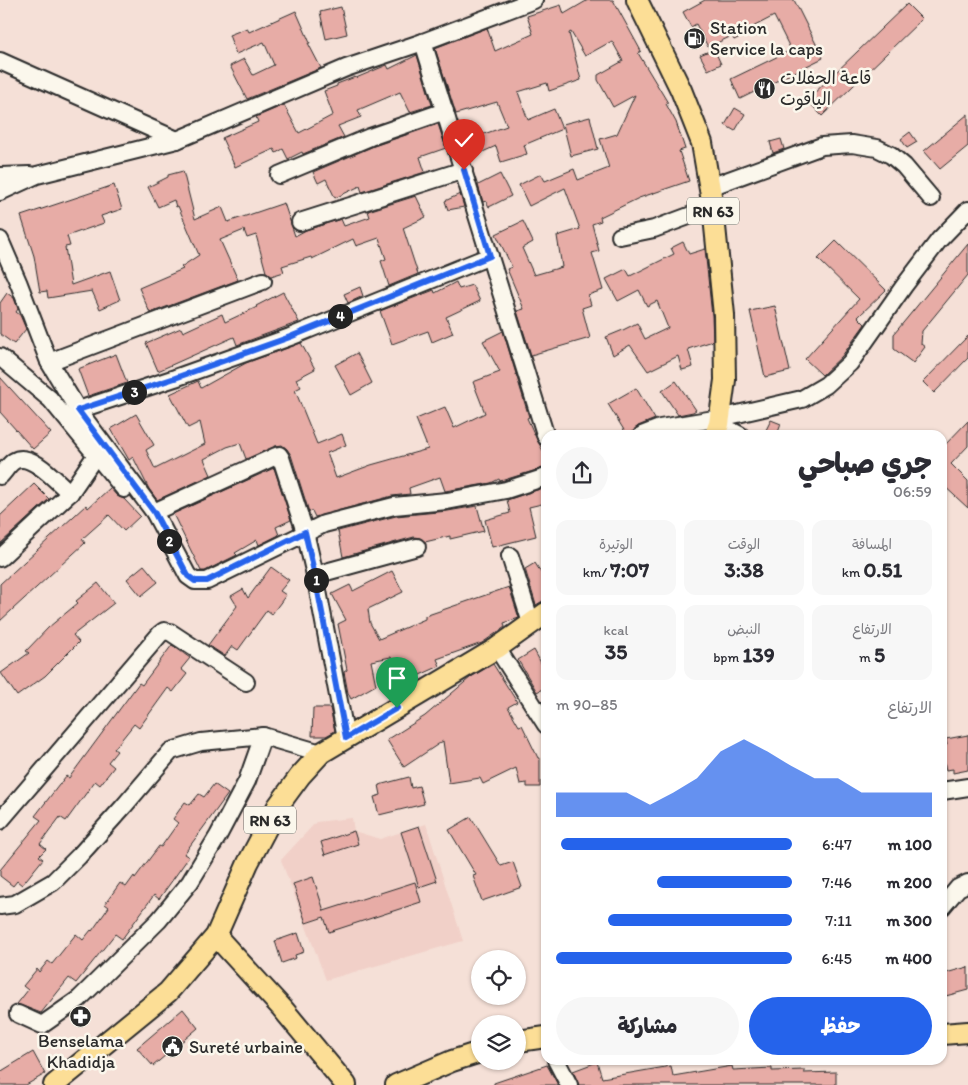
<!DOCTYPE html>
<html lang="ar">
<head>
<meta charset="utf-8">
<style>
	:root { --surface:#fff; --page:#f7f7f7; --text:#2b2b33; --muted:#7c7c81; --accent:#2563eb }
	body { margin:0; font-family:Itim,"Playpen Sans Arabic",sans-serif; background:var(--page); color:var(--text); direction:rtl; height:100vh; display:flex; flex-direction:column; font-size:19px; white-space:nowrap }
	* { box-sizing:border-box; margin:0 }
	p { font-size:16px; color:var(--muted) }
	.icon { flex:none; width:28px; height:28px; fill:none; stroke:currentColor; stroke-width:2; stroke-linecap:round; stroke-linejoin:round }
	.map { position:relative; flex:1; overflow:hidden; direction:ltr }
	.drawer { position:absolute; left:541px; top:430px; width:406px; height:635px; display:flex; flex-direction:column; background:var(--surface); border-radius:15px; box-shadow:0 1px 4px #0004; direction:rtl }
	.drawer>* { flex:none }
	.controls { position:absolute; left:471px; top:950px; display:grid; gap:10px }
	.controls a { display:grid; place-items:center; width:55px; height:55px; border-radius:50%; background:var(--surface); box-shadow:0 1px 4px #0004; font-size:25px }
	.pin { position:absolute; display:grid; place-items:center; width:42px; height:42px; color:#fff; margin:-51px -21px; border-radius:50% 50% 50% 0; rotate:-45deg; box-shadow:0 0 5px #0007 }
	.pin .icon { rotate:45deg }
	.km { position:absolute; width:25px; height:25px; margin:-12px; border-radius:50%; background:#222; color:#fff; font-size:14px; line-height:25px; text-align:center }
	.round { display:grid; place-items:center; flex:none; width:52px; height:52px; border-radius:26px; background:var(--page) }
	.headline { display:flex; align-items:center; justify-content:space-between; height:85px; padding:0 15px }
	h1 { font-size:28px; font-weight:800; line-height:38px }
	.metrics { display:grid; grid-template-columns:repeat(3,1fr); gap:8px; height:85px; padding:5px 15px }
	.metrics div { display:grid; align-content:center; border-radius:12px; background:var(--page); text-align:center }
	.metrics b { font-size:21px; font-weight:800 }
	.metrics small { font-size:14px; font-weight:400 }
	.metrics p { font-size:14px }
	.chart { height:140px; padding:10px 15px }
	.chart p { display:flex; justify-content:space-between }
	.chart svg { width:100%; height:90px; margin-top:5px; fill:var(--accent); opacity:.7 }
	.primary-button { display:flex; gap:10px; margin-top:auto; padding:10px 15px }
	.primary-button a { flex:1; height:58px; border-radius:30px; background:var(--accent); color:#fff; font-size:20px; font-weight:800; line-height:58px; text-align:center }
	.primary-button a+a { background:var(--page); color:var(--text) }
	ul { padding:0 15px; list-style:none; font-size:16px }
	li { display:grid; grid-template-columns:80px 60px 1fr; align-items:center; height:38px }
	li i { height:12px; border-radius:6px; background:var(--accent) }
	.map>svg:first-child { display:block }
	.built { fill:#f1d0c8 }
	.building { fill:#e7aca6; stroke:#2b2b2b }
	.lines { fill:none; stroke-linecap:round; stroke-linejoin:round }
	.minor-casing { stroke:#2b2b2b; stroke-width:20 }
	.major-casing { stroke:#2b2b2b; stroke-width:24 }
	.minor { stroke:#fbf7ec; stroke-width:16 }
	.major { stroke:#fcde96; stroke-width:20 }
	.route-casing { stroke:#fff; stroke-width:10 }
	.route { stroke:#2563eb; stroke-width:6 }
	.labels { text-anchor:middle; stroke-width:5; stroke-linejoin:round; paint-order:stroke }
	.shield { fill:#fbf7ec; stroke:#696865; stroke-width:1 }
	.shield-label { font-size:16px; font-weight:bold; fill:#2b2b2b }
	.poi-label { font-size:18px; fill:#2b2b2b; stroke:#fbf7ec; text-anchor:start }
</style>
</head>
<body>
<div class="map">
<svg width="968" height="1085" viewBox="0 0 968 1085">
	<rect width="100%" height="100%" fill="#f5e0d7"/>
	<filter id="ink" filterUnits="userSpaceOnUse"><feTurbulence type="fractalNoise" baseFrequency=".02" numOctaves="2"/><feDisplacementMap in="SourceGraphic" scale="10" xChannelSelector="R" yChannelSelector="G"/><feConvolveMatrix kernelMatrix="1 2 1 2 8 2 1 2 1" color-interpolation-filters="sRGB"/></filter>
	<g filter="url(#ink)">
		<!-- built -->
		<path class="built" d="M352 818 354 831 380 839 426 824 463 941 326 980 281 860 316 822Z"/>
		<!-- building -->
		<g class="building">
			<path d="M588 0H613L641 51 638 53 668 103 666 104 676 122 685 149 679 151 689 181 639 198 600 217 601 221 592 224 599 251 592 253 603 290 588 295 591 305 582 308 590 338 531 355 517 311 524 309 507 269 512 267 496 234 523 221 533 242 522 248 534 275 562 267 557 236 580 229 565 188 529 206 519 185 541 174 545 181 574 169 578 180 609 168 600 139 617 134 635 95 613 107 598 80V75L623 61 612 41 585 56 571 32 569 33 581 80 549 91 547 83 518 92 528 120 554 109 562 129 524 145 527 154 501 162 496 146 476 155 472 161 470 160 465 143 481 135 507 126 497 102 456 114 435 48 487 28 495 51 533 34 527 16 561 5 564 14Z"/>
			<path d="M705 0H794L823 58 740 99 731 79 791 50 774 16 749 29 750 32 734 40 732 36 708 47 696 24 691 27 683 12Z"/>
			<path d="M907 4 922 19 822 116 807 100Z"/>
			<path d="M341 7 347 34 326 39 320 12Z"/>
			<path d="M296 11 310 43H308L321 68 247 99 230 66 244 59 253 75 274 65 264 42 236 54 229 35 247 28 249 32Z"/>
			<path d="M714 49 721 64 708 70 700 55Z"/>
			<path d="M417 55 432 105 410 112 400 92 358 110 361 117 338 126 344 137 303 154 302 152 288 159 283 149 276 153 274 149 235 167 222 138 258 122 256 117 284 105 299 133 333 115 324 91 337 86V84L355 77 356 78 387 65 389 69Z"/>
			<path d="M735 108 745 114 735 131 725 125Z"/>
			<path d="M968 114V146L940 169 924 151Z"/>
			<path d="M590 117 598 149 571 156 563 124Z"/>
			<path d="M438 124 446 148 420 157 425 172 362 192 360 186 335 198 326 179 318 183 313 172 374 146Z"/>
			<path d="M910 132 917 142 907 148 901 139Z"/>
			<path d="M781 139 784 149 773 153 770 142Z"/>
			<path d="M183 171 195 219 222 207 228 222 284 203 295 236 306 230 341 219 344 226 370 217 368 211 416 196 426 217 403 228 418 274 389 286 381 261 386 259 379 238 356 246 353 239 312 259 311 257 282 266 284 272 271 276 266 272 256 235 247 238 244 230 220 240 238 280 150 313 139 288 183 269 181 267 199 255 178 206 176 207 174 200 158 207 148 187 168 177V175Z"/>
			<path d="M500 174 511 196 489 207 486 201 483 202 478 185Z"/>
			<path d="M114 185 122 209 101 216 104 223 67 236 70 246 65 247 71 285 110 271 120 300 100 309 92 291 48 298 47 291 40 292 34 256 21 216Z"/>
			<path d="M460 194 464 207 448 210 445 201Z"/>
			<path d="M836 241 886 290 858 317 865 324 842 356 822 375 805 359 859 299 818 259Z"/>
			<path d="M683 242 689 254 705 249 712 316 713 341 688 349 693 367 682 370 678 356 648 371 630 345 613 355 606 337 623 330 637 323 645 339 668 328 657 301 647 306 639 290 618 301 606 279 626 269 630 276 674 254 671 248Z"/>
			<path d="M968 244V275L922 331 921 344 925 347 913 363 894 349V334Z"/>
			<path d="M456 282 459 289 472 285 480 301 446 317 453 333 432 342 428 331 392 344 380 311 434 290 435 293Z"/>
			<path d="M360 287 363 296 348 303 344 294Z"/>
			<path d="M283 292 299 322 237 345 234 337 158 371 146 343 181 328 183 332 222 314 225 322 257 307 256 306Z"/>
			<path d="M7 293 14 298 18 309 16 312 20 315 26 329 14 344 0 334V303Z"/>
			<path d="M775 306 790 371 765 377 750 311Z"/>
			<path d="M503 331 529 417 527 418 537 440 546 456V467L504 480 500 481 499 479 491 483 445 491 440 477 409 488 410 494 392 496 315 517 312 511 309 512 291 455 287 449 282 445 276 446 246 459 240 443 227 447 204 459 211 475 157 500 149 489 133 457 129 460 111 429 136 414 154 445 146 450 155 469 205 444 200 422 188 428 170 394 198 381 201 388 246 363 301 343 315 369 296 379 301 387 295 390 317 444 342 434 346 445 327 453 336 478 371 465 428 449 416 419 445 407 454 428 485 413 473 382 500 372 483 341Z"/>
			<path d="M968 336V358L934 393 923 382Z"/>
			<path d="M357 353 372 383 351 395 335 365Z"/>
			<path d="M116 354 127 383 88 396 78 369Z"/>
			<path d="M0 377 51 433 33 449 0 412Z"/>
			<path d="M676 381 696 410 693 412 678 415 662 391Z"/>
			<path d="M636 388 655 419 638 426 633 432 627 435 608 404Z"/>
			<path d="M771 420 781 424 777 435 766 430Z"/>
			<path d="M968 421V446L951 464 968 481V508L942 484V448Z"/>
			<path d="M274 468 291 520 276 527 279 535 259 545 257 540 235 553 237 555 205 571H201L173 514Z"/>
			<path d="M34 484 49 499 0 544V516Z"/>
			<path d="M546 487V503L529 507 536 536 492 547 485 520 510 513 507 500Z"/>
			<path d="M110 488 117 496 124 499 140 516 124 531 109 515 82 539 85 543 0 621V584L86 505 88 508Z"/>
			<path d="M477 506 484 531 450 539V536L425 542 420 538 414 537 343 557 338 531 396 516 448 511Z"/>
			<path d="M535 563 542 574 546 571V599L536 605 525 569Z"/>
			<path d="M144 565 158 582 141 596 127 579Z"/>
			<path d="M271 567 289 580 280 591 286 595 272 614 267 610 238 650 232 646 225 656 208 645 237 606 231 596 243 589 248 598Z"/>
			<path d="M392 571 403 592 368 609 370 623 379 639 425 619V616L509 587 519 618 504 623 505 627 482 643 437 659 440 666 402 683 391 657 371 661 376 685 351 699 348 693 344 672 347 670 338 624 346 620 332 594 350 585 353 591Z"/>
			<path d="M98 583 114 603 73 635 79 642 45 676 17 696 1 673 29 653 26 651 49 627 78 603 76 601Z"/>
			<path d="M172 645 190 658 181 669 187 674 173 692 168 688 139 728 134 724 114 749 117 751 108 762 114 767 100 785 95 781 66 821 60 817 40 844 46 849 39 856 43 859 22 885 17 881 13 886 0 876V870L41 820 35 816 66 776 69 778 139 683 142 685Z"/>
			<path d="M534 650 546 672V687L537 692 518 660Z"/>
			<path d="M493 664 517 702 508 707 519 726 522 725 538 758H540V787H527V783L520 784 516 768 483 784 480 778 449 783 443 741 404 767 387 740 425 716 471 677Z"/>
			<path d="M313 708H330L335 731 326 736H312Z"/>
			<path d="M968 735V770L953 773V769L946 770 942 752V746L947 745 946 739Z"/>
			<path d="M409 777 411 788 419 786 424 804 379 815 374 797 381 795 379 785Z"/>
			<path d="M214 784 228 794 184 854 189 857 159 899 154 895 122 939 115 934 76 983 69 978 41 1013 17 1004 28 990 23 986 37 969 39 972 48 961 52 964 76 934 83 940 91 930 92 931 109 907 105 904 120 883 126 887 134 876 135 878 159 846 161 847 178 823 173 819 185 802 190 805 199 794 204 797Z"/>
			<path d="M471 817 501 866 513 862 522 887 482 901 473 876 476 875 449 830Z"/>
			<path d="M419 826 437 881 419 887 401 832Z"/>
			<path d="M354 831 358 844 325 855 321 842Z"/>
			<path d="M313 877 324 911 415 882 421 902 329 932 324 917 306 923 293 884Z"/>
			<path d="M298 933 304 952 295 955 296 958 282 963 275 941Z"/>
			<path d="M968 967V990L942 997V974Z"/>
			<path d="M183 1009 198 1028 153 1066 137 1048Z"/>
			<path d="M33 1052 45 1074 26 1085H0V1072Z"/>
			<path d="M597 1062 602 1078 671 1066 673 1076 732 1066 733 1070 772 1068V1071L804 1070V1073L836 1072V1085H579L573 1071Z"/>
			<path d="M547 1065 558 1085H494V1083Z"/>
		</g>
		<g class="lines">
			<defs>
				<g id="minor">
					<path d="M423 42 546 437"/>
					<path d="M0 61 177 140"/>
					<path d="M279 175 370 137 445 111"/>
					<path d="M0 176 30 175"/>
					<path d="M710 187 822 146 852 144 877 148 891 155 904 166 931 198"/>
					<path d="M0 192 37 175 177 140 346 68 423 42 534 0"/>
					<path d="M300 222 464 170"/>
					<path d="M620 236 654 229 713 207"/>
					<path d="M0 240 19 284 49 362 263 281"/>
					<path d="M0 357 50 399 124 489"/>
					<path d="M49 362 78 410 154 512 188 576 195 581H207L324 524 394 506 447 501 506 490 546 477"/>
					<path d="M78 410 175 378 290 337 490 256"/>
					<path d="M719 424 740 435"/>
					<path d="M642 435 660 428 720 418 802 399 826 385 850 363 904 286 939 240 968 210"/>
					<path d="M0 476C4 472 9 464 14 461 31 451 57 482 70 493"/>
					<path d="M154 512 276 456 279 455 281 458 305 532 315 575 346 738"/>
					<path d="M510 556 531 623"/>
					<path d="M0 558 70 493 96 455"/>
					<path d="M315 575 417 547"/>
					<path d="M497 648 546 725"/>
					<path d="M942 791 968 787"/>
					<path d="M0 821 160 634 164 631 170 632 246 682"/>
					<path d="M0 906 15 904 53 882 79 856 124 806 171 751 201 742 263 736 321 753"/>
					<path d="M942 907 958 888 968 883"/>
					<path d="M18 1014 42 1025 79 999 159 920 190 882 218 836 247 781 263 736"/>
					<path d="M556 1060 569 1085"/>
				</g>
				<g id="major">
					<path d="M637 0 681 90 702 143 713 207 724 315 725 380 719 424 715 435"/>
					<path d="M216 936 282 1008 346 1085"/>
					<path d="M942 1034 968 1032"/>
					<path d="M518 1041 546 1037"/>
					<path d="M54 1085 168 992 216 936 248 863 278 806 300 776 321 753 497 648 546 613"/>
					<path d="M396 1085 452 1061 480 1052"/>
				</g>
			</defs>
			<!-- minor casing -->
			<use href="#minor" class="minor-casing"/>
			<!-- major casing -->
			<use href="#major" class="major-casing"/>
			<!-- minor -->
			<use href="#minor" class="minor"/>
			<!-- major -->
			<use href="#major" class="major"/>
		</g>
	</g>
	<g class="lines" filter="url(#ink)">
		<defs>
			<path id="route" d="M397 708 346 738 315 576 305 532 207 581H195L188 576 154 512 78 410 175 378 290 337 490 256 464 170"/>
		</defs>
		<!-- route casing -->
		<use href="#route" class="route-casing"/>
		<!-- route -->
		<use href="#route" class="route"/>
	</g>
	<!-- icons -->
	<defs>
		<symbol id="fuel-disc" viewBox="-11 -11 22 22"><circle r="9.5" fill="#2b2b2b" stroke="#fbf7ec"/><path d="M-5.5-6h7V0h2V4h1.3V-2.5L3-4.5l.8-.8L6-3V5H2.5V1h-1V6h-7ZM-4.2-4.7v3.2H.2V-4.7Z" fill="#fff"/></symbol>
		<symbol id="restaurant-disc" viewBox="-11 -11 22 22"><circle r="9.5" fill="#2b2b2b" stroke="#fbf7ec"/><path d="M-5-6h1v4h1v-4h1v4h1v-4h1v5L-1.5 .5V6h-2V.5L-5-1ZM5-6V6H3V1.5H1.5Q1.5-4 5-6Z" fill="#fff"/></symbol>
		<symbol id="pharmacy-disc" viewBox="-11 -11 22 22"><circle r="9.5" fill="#2b2b2b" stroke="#fbf7ec"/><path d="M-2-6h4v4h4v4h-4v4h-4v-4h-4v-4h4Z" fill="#fff"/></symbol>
		<symbol id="civic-disc" viewBox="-11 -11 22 22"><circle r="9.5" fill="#2b2b2b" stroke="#fbf7ec"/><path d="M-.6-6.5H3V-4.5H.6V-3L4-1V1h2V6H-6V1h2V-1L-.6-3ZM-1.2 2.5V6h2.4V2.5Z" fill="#fff"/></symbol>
	</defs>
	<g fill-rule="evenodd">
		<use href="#fuel-disc" x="682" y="26" width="25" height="25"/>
		<use href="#restaurant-disc" x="752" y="76" width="25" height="25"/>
		<use href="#pharmacy-disc" x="68" y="1004" width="25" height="25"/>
		<use href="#civic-disc" x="160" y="1034" width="25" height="25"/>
	</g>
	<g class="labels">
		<!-- shield labels -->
		<g class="shield">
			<rect x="687" y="197.5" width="52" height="27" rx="4"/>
			<rect x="244" y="806.5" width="52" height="27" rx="4"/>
		</g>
		<g class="shield-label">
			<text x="713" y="217">RN 63</text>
			<text x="270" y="826">RN 63</text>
		</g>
		<!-- poi labels -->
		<g class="poi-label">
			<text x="710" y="34">Station<tspan x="710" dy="21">Service la caps</tspan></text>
			<text x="780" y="84">قاعة الحفلات<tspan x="780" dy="21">الياقوت</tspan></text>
			<text x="81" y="1047" text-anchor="middle">Benselama<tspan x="81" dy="21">Khadidja</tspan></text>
			<text x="189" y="1053">Sureté urbaine</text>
		</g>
	</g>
</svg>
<div class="controls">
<a><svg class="icon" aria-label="locate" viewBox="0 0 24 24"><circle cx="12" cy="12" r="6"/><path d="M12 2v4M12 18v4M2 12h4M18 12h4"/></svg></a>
<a><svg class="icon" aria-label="layers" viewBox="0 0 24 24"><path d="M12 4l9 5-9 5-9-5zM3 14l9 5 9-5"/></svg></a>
</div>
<div class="pin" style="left:397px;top:708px;background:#1e9e55"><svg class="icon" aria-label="arrive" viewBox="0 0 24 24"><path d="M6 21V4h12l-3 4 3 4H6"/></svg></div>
<div class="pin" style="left:464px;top:170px;background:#d93025"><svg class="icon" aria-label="check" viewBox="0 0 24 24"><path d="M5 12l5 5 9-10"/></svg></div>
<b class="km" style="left:316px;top:580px">1</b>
<b class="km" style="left:169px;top:541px">2</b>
<b class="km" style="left:134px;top:392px">3</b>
<b class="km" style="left:340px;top:316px">4</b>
<section class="drawer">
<div class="headline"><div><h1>جري صباحي</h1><p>06:59</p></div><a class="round"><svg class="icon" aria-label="share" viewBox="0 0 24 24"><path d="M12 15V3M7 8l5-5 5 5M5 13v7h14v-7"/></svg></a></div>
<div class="metrics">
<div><p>المسافة</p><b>0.51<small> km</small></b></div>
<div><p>الوقت</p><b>3:38</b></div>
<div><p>الوتيرة</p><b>7:07<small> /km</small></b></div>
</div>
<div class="metrics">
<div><p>الارتفاع</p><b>5<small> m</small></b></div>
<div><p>النبض</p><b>139<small> bpm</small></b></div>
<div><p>kcal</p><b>35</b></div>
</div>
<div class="chart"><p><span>الارتفاع</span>85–90 m</p>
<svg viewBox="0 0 160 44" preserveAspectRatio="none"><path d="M0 44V32L10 32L20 32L30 32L40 38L50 32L60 25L70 12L80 6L90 12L100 19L110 25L120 25L130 32L140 32L150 32L160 32V44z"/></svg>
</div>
<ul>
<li><b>100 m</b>6:47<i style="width:98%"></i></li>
<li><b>200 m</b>7:46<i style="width:57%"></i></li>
<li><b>300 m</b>7:11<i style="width:78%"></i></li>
<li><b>400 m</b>6:45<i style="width:100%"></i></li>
</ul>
<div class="primary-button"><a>حفظ</a><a>مشاركة</a></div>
</section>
</div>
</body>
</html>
